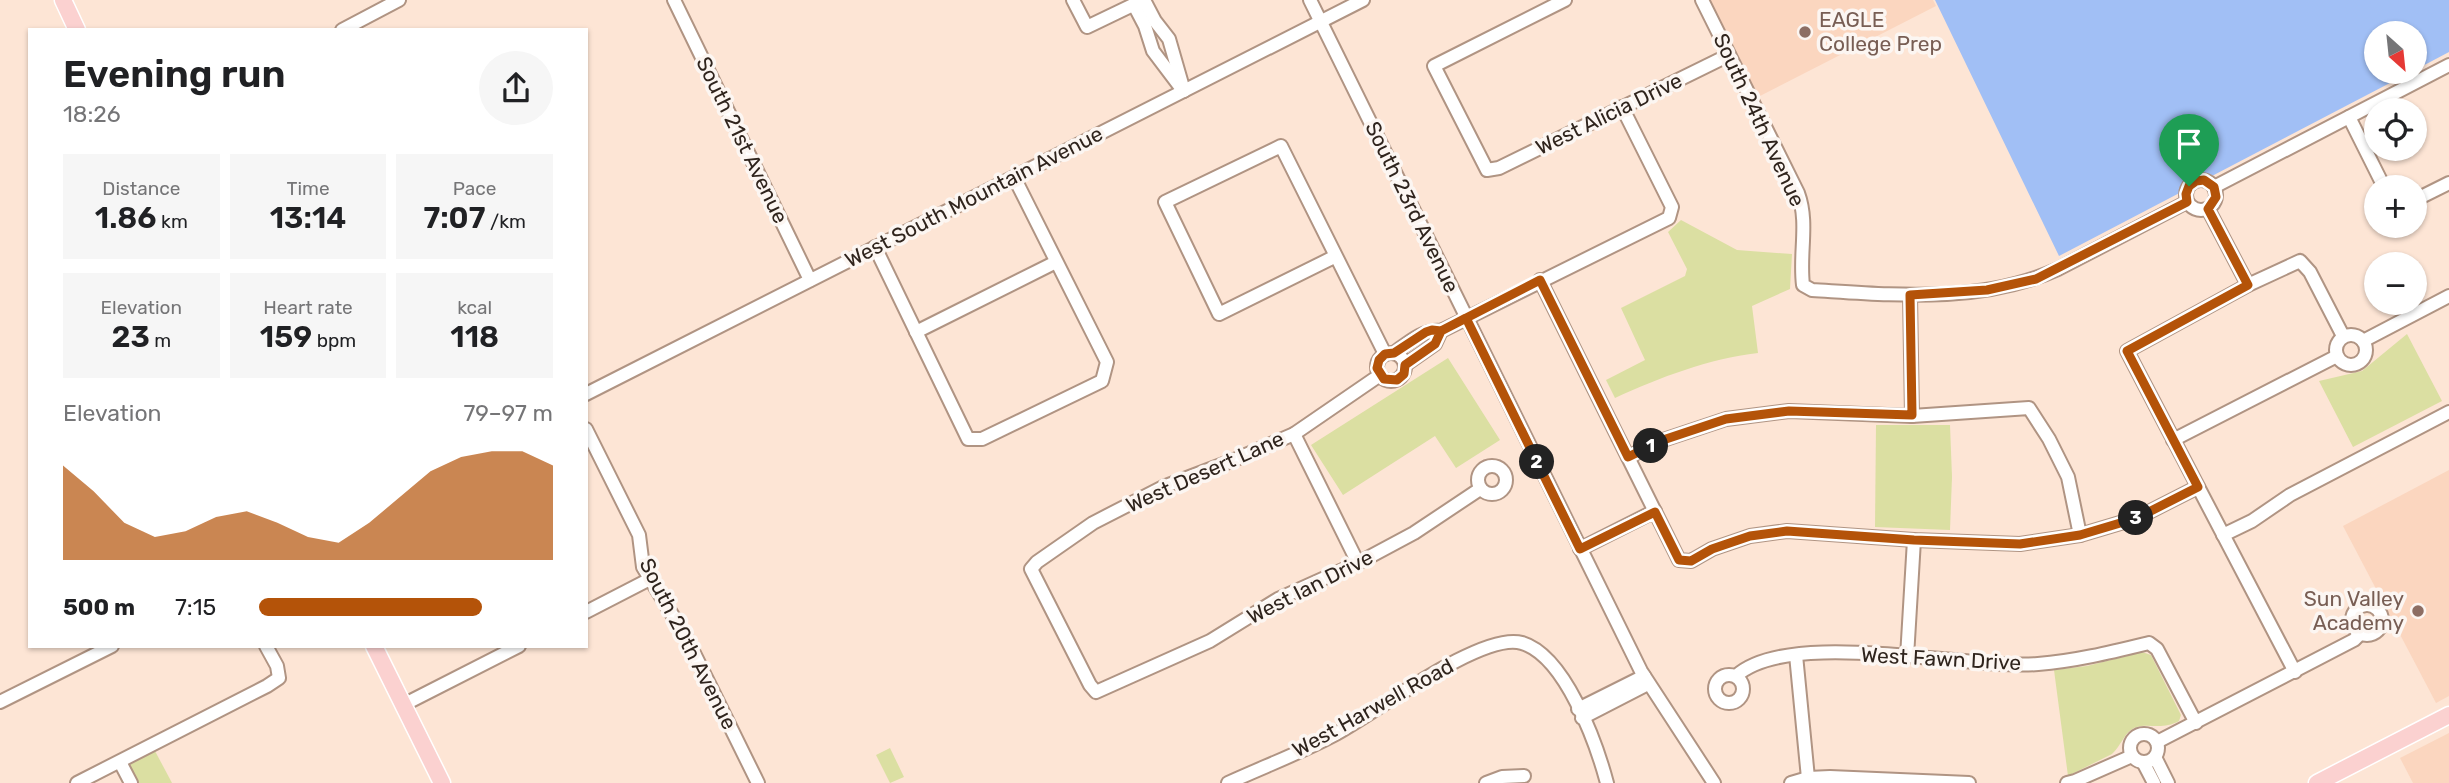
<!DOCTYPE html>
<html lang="en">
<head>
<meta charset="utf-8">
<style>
	:root { --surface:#fff; --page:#f6f6f6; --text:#202124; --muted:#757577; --accent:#b45309 }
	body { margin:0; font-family:Rubik,sans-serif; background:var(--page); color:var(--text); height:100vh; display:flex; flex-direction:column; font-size:26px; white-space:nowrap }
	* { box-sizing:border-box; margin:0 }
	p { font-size:23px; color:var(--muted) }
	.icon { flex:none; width:38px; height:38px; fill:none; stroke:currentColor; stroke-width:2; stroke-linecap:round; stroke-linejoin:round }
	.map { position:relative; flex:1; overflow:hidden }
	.drawer { position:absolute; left:28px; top:28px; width:560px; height:620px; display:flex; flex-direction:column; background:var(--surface); border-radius:0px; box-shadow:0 2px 5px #0004 }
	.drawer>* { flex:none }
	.needle { width:46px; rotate:153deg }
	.fabs { position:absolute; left:2364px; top:21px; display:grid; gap:14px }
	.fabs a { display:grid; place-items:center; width:63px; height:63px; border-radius:50%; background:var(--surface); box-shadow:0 2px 5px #0004; font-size:35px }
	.pin { position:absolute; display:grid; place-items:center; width:60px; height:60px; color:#fff; margin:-72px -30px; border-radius:50% 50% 50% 0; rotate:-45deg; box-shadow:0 0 7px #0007 }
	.pin .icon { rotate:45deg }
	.km { position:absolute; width:35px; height:35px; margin:-18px; border-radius:50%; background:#222; color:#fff; font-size:19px; line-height:35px; text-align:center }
	.round { display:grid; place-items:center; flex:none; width:74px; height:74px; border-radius:37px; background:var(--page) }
	.head { display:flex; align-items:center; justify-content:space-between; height:119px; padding:0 35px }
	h1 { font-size:38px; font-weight:600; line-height:52px }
	.figures { display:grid; grid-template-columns:repeat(3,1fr); gap:10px; height:119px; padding:7px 35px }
	.figures div { display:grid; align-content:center; border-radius:0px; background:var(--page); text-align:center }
	.figures b { font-size:30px; font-weight:600 }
	.figures small { font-size:19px; font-weight:400 }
	.figures p { font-size:19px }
	.chart { height:196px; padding:14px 35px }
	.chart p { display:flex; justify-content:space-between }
	.chart svg { width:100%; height:126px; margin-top:7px; fill:var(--accent); opacity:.7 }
	ul { padding:0 35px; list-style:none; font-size:23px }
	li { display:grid; grid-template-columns:112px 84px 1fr; align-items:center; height:52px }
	li i { height:18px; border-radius:9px; background:var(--accent) }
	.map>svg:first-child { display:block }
	.built { fill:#fbd6bf }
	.green { fill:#dbdfa2 }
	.water { fill:#a1bff5 }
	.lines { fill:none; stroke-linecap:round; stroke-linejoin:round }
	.minor-casing { stroke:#b09483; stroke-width:16 }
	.major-casing { stroke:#fff; stroke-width:19 }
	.minor { stroke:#fff; stroke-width:12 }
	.major { stroke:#fbd1d0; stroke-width:16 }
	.route-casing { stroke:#fff; stroke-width:14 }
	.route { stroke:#b45309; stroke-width:9 }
	.education-dot { fill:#8d6e63; stroke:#fcf6f2; stroke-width:2.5 }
	.labels { text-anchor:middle; stroke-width:7; stroke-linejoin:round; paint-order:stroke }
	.education-label { font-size:21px; fill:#785e54; stroke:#fcf6f2; text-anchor:start }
	.street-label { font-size:21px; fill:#2f241d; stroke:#fcf6f2 }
</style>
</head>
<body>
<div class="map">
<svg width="2449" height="783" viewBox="0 0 2449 783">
	<rect width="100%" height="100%" fill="#fde5d5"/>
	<!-- built -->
	<g class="built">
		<path d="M1709 0H1933L1936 6 1758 97Z"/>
		<path d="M2449 470V696L2436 703 2343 526Z"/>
		<path d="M2449 733V783H2413L2400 758Z"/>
	</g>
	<!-- green -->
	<g class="green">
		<path d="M1681 220 1737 250 1792 254 1790 289 1752 306 1758 353C1708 359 1661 377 1615 398L1606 380 1645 360 1621 308 1685 276 1687 269 1668 232Z"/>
		<path d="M2407 334 2442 401 2353 447 2319 381 2362 371Z"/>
		<path d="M1448 358 1500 440 1456 468 1435 436 1343 495 1311 445Z"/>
		<path d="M1876 425H1950L1952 477 1950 530 1875 527Z"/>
		<path d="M2142 652 2151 655 2181 715 2179 721C2161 731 2148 722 2134 728 2124 733 2121 746 2112 754L2068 776 2054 670 2087 666Z"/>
		<path d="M890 748 904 777 890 783 876 755Z"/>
		<path d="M155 751 172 783H138L129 765Z"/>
	</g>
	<!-- water -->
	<path class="water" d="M1935 0H2449V52L2415 70V33H2376V72H2411L2059 256Z"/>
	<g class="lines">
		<defs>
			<g id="minor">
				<path d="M674 0 810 280"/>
				<path d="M1073 0 1087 27 1141 1"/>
				<path d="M1144 0 1155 21 1169 39 1184 91"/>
				<path d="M1310 0 1641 671 1714 783"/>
				<path d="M1565 0 1434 66 1487 170 1499 168 1729 55"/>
				<path d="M1702 0 1798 193C1809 223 1799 253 1803 285L1812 290C1894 295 1981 304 2058 269L2187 202"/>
				<path d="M1134 5 1145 26 1153 51 1181 88"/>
				<path d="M342 30 399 0"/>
				<path d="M2349 117 2384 187"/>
				<circle cx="2201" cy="195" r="15"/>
				<path d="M2214 187 2449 65"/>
				<path d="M2415 200 2449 183"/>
				<path d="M2208 209 2248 285"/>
				<path d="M875 247 968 439H982L1102 381 1107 362 1014 177"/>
				<path d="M1336 256 1219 314 1165 202 1281 146 1385 354"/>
				<path d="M1540 280 1679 560 1691 561 1712 549 1750 536 1787 531 1914 540 2020 544 2080 535 2137 518 2198 487"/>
				<path d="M1910 295 1912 416"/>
				<path d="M916 332 1056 262"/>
				<circle cx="2351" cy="350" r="15"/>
				<path d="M2363 341 2449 296"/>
				<circle cx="1391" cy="367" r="14"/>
				<path d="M1394 353C1408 343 1423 329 1441 331L1669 218 1672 207 1622 107"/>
				<path d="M1405 365 1435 344 1441 331"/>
				<path d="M1380 375 1294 434 1234 460 1163 487 1093 523 1037 562 1031 569 1090 685 1096 692 1210 641 1278 599 1358 563 1414 533 1480 489"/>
				<path d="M586 394 1363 0"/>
				<path d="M586 429 639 535 643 567 687 639 758 783"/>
				<path d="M1294 434 1358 563"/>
				<path d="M2173 440 2337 356"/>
				<path d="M1628 457 1663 440 1726 419 1789 411 1912 416 2029 408 2049 439 2068 477 2080 535"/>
				<circle cx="1492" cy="480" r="14"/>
				<path d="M2223 535 2252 521 2290 495 2449 412"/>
				<path d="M1580 549 1655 511"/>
				<circle cx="2367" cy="620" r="15"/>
				<path d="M586 612 650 579"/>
				<path d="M1796 655 1808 778"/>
				<path d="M1907 657 1914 540"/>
				<path d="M2295 672 2127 351 2248 285 2300 261 2310 272 2343 336"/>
				<circle cx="1729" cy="689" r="14"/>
				<path d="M1736 676C1790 627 1966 670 2038 664 2076 661 2112 652 2149 643L2157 649 2196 723"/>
				<path d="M0 702 112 646"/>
				<path d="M403 705 519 646"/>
				<path d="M1578 709 1644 676"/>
				<path d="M1582 718 1648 684"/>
				<circle cx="2144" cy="748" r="14"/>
				<path d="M2157 742 2354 640 2361 633"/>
				<path d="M2155 757 2168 783"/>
				<path d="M120 762 131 783"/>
				<path d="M2143 762 2154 783"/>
				<path d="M77 783 267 686 279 678 277 666 266 646"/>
				<path d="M1228 783C1263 767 1300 753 1334 735 1374 714 1482 631 1522 643 1565 656 1596 742 1607 783"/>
				<path d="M1486 783 1502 777 1524 776"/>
				<path d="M1791 783 1808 778 1830 777 1969 783"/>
				<path d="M2067 783 2075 781 2132 756"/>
			</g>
			<g id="major">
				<path d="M63 0 77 30"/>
				<path d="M374 646 442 783"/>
				<path d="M2317 783 2449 715"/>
			</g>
		</defs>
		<!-- minor casing -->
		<use href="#minor" class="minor-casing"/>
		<!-- major casing -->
		<use href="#major" class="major-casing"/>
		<!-- minor -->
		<use href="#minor" class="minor"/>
		<!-- major -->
		<use href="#major" class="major"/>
	</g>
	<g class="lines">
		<defs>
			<path id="route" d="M2189 186 2186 194 2187 202 2036 279 1987 290 1910 295 1912 415 1789 411 1726 419 1663 440 1628 457 1540 280 1441 331 1435 344 1405 365 1404 374 1397 380 1384 379 1377 368 1379 360 1385 354 1394 353 1426 332 1432 330 1441 331 1466 318 1580 549 1655 512 1679 560 1691 561 1712 549 1750 536 1787 531 1914 540 2020 544 2080 535 2137 518 2198 487 2127 351 2248 285 2208 209 2216 197 2214 187 2204 180 2196 181 2189 186"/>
		</defs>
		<!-- route casing -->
		<use href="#route" class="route-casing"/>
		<!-- route -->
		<use href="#route" class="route"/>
	</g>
	<!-- markers -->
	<g class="education-dot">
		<circle cx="1805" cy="32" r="7"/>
		<circle cx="2418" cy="611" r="7"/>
	</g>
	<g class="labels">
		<!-- education labels -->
		<g class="education-label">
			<text x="1819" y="27">EAGLE<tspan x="1819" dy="24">College Prep</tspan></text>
			<text x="2404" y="606" text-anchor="end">Sun Valley<tspan x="2404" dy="24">Academy</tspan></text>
		</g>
		<!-- street labels -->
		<g class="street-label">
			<text transform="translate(1609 114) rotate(-26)" y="7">West Alicia Drive</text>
			<text transform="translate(1759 120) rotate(65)" y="7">South 24th Avenue</text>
			<text transform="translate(742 140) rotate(64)" y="7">South 21st Avenue</text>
			<text transform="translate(974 197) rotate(-27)" y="7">West South Mountain Avenue</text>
			<text transform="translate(1412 207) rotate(64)" y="7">South 23rd Avenue</text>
			<text transform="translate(1205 472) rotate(-24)" y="7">West Desert Lane</text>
			<text transform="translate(1310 587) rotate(-27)" y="7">West Ian Drive</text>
			<text transform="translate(688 644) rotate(63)" y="7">South 20th Avenue</text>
			<text transform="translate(1941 659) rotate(3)" y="7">West Fawn Drive</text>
			<text transform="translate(1373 708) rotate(-29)" y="7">West Harwell Road</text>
		</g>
	</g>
</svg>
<div class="fabs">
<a><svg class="needle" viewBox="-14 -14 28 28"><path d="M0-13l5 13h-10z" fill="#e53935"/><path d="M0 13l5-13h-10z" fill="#757577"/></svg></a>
<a><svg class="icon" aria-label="locate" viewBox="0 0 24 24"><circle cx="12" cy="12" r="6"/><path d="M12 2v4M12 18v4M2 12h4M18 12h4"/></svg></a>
<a>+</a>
<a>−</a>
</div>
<div class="pin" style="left:2189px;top:186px;background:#1e9e55"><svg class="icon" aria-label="arrive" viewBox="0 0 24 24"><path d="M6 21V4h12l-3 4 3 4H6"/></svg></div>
<b class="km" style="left:1651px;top:446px">1</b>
<b class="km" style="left:1537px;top:462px">2</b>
<b class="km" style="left:2136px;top:518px">3</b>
<section class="drawer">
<div class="head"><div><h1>Evening run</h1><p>18:26</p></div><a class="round"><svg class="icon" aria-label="share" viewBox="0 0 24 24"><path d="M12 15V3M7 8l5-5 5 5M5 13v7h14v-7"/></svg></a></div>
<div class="figures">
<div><p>Distance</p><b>1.86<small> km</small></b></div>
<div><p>Time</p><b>13:14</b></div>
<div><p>Pace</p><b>7:07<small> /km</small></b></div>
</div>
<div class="figures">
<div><p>Elevation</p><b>23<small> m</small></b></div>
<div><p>Heart rate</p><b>159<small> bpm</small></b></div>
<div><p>kcal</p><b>118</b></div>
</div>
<div class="chart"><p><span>Elevation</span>79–97 m</p>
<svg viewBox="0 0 160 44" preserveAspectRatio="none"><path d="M0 44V11L10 20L20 31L30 36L40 34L50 29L60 27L70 31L80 36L90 38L100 31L110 22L120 13L130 8L140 6L150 6L160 11V44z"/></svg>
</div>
<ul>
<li><b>500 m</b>7:15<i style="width:76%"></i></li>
</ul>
</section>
</div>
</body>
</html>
